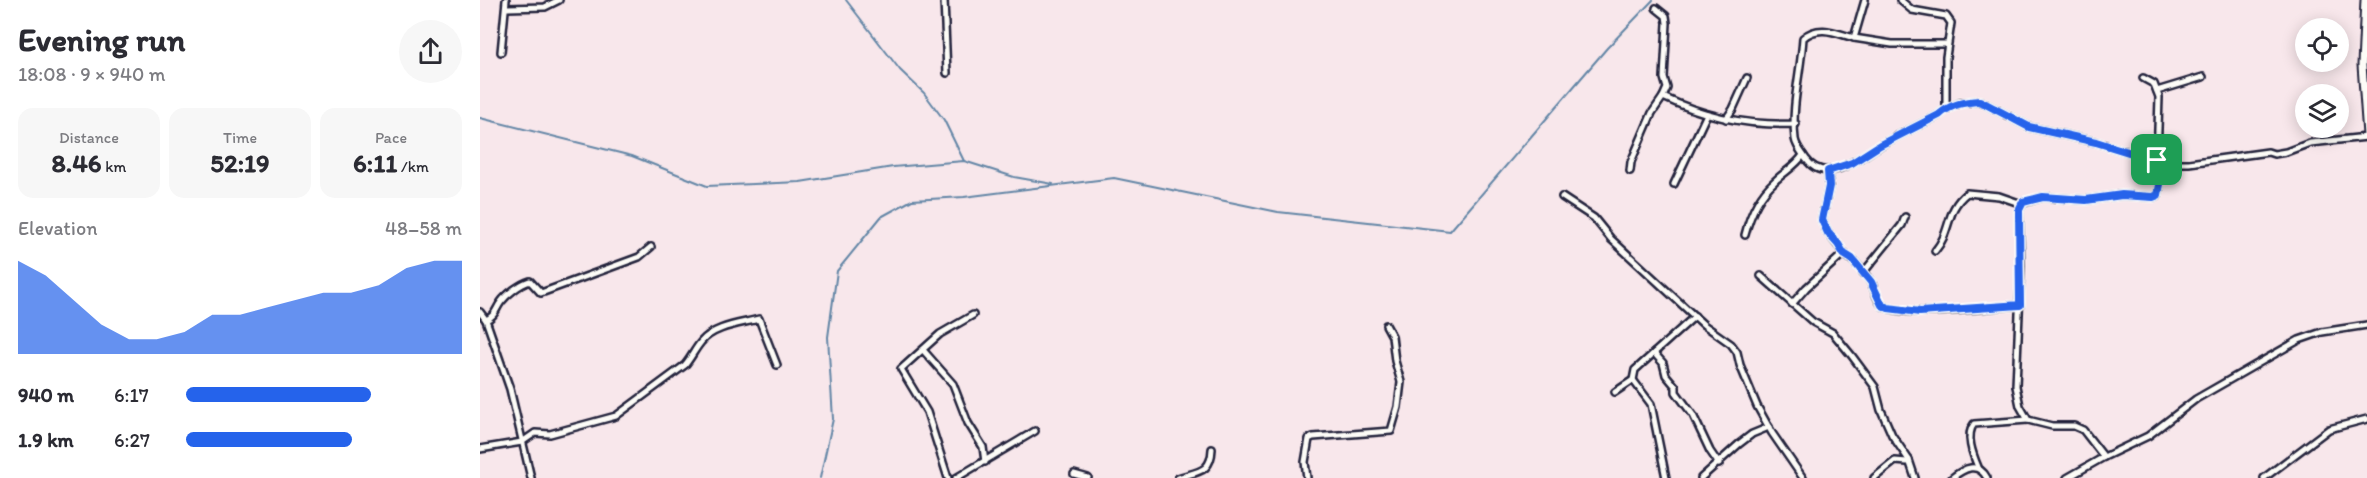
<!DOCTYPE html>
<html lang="en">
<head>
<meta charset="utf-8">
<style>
	:root { --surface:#fff; --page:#f7f7f7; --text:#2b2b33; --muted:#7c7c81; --accent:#2563eb }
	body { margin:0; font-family:Itim,sans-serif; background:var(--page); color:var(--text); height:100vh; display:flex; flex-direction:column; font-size:22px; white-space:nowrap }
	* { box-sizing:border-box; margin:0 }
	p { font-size:20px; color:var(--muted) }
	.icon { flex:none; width:33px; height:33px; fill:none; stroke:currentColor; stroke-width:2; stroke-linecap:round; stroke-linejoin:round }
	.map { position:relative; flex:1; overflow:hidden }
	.panel { display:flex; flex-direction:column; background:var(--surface); width:480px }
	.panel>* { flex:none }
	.controls { position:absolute; left:1815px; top:18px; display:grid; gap:12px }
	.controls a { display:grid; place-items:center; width:54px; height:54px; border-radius:50%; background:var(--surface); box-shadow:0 3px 15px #0003; font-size:30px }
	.pin { position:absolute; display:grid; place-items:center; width:51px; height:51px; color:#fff; margin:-26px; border-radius:12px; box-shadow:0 3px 9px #0006 }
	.round { display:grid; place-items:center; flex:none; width:63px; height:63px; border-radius:32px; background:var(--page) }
	.head { display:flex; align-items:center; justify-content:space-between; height:102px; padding:0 18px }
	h1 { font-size:33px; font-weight:700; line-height:45px }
	.figures { display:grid; grid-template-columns:repeat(3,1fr); gap:9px; height:102px; padding:6px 18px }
	.figures div { display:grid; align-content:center; border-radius:15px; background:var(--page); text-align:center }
	.figures b { font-size:26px; font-weight:700 }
	.figures small { font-size:16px; font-weight:400 }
	.figures p { font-size:16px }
	.chart { height:168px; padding:12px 18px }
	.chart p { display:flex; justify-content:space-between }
	.chart svg { width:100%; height:108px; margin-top:6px; fill:var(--accent); opacity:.7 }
	ul { padding:0 18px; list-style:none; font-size:20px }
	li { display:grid; grid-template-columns:96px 72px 1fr; align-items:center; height:45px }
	li i { height:15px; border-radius:8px; background:var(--accent) }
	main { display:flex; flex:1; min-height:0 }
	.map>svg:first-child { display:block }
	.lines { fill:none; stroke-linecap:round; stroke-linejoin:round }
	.stream { stroke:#6386a6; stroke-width:2 }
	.minor-casing { stroke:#22223b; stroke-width:10 }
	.tertiary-casing { stroke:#22223b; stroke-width:11 }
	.minor { stroke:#fdfcf7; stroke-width:5 }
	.tertiary { stroke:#fdfcf7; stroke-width:7 }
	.route-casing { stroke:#fff; stroke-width:12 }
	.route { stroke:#2563eb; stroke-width:8 }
</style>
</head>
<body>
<main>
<section class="panel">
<div class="head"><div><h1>Evening run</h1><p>18:08 · 9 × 940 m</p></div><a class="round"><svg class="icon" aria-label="share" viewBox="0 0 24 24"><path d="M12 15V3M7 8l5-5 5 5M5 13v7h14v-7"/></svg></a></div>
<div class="figures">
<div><p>Distance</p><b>8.46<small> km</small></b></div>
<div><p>Time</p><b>52:19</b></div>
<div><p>Pace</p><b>6:11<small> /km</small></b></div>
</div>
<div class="chart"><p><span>Elevation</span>48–58 m</p>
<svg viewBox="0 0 160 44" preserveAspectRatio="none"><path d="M0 44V6L10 12L20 22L30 32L40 38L50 38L60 35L70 28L80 28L90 25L100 22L110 19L120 19L130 16L140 9L150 6L160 6V44z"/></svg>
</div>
<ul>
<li><b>940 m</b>6:17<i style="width:67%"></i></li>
<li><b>1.9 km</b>6:27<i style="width:60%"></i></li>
</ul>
</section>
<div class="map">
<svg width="1887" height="478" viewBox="0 0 1887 478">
	<rect width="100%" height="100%" fill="#f8e7eb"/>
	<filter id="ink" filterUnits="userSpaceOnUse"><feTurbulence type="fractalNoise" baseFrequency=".0167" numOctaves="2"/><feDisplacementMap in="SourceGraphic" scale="12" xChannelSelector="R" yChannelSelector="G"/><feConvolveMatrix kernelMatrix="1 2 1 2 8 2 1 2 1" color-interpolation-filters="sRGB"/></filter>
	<g filter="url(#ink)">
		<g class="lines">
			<!-- stream -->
			<g class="stream">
				<path d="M366 0 420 70 444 93 464 120 484 161"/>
				<path d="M0 118 152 156 227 186 320 182 413 167 484 161 534 177 573 184"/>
				<path d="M340 478 353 419 348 337 357 271 401 217 432 200 484 197 634 178 798 212 970 231 1127 48 1173 0"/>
			</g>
			<defs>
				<g id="minor">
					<path d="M464 0 467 73"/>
					<path d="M1385 0 1374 38C1356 33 1339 24 1323 38 1321 71 1311 106 1315 139 1316 146 1322 153 1326 159 1346 187 1380 157 1401 145 1420 134 1440 125 1459 115L1466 109 1480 103 1500 101 1549 127 1616 142 1684 163H1709L1788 152 1794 154 1806 152 1830 143 1887 137"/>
					<path d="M1420 0 1432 10 1466 16 1471 23 1466 57V109"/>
					<path d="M27 8 65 7 79 0"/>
					<path d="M1176 8 1186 16 1187 23 1184 78 1187 88 1183 97"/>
					<path d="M1374 38 1412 44H1467"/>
					<path d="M21 52 26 0"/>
					<path d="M1663 78 1674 84 1679 97 1677 160"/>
					<path d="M1677 91 1723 77"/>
					<path d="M1246 119 1253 109 1267 78"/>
					<path d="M1150 171 1151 162 1172 113 1183 97C1225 117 1269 126 1316 124"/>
					<path d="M1194 184 1227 114"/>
					<path d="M1082 197 1114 218 1131 239 1224 325 1251 344 1257 352 1260 365 1277 406 1292 433 1323 478"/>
					<path d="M1265 235C1270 215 1279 195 1295 181 1304 172 1316 166 1323 155"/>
					<path d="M1455 251C1472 231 1465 210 1487 193L1519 196 1542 204"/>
					<path d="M1363 254C1375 260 1385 273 1392 284 1395 290 1397 300 1402 305 1416 319 1517 307 1540 305"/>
					<path d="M1383 273 1422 225 1425 217"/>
					<path d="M1281 276 1333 322 1353 333 1372 356 1395 387 1401 410 1412 435 1429 460 1435 478"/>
					<path d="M1312 304 1326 288 1364 253 1348 233 1342 220 1349 186 1348 171"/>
					<path d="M0 312 6 320 30 389 51 478"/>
					<path d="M6 320C16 315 15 310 21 302 27 294 40 284 50 281L61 293 159 257 171 247"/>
					<path d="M443 350 473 384 488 423 503 447 505 462"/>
					<path d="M1174 353 1183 363 1186 375 1196 387V392L1213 415 1230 451 1239 464"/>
					<path d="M1153 380 1155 370 1215 316"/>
					<path d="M1135 392 1153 380 1171 404 1186 478"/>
					<path d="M0 449 42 442 55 433 70 434 136 416 205 365C211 358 215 349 221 342 234 326 260 324 279 319L297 365"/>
					<path d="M1624 457 1603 430 1594 426H1572L1548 420 1540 406 1536 386 1541 266 1539 210 1543 203 1563 197 1606 200 1642 195 1673 197 1678 195 1684 163"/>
					<path d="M1498 467C1493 455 1485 435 1494 424L1548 420"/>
					<path d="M594 474 608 478"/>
					<path d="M468 478 447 412 421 369 460 334 493 315"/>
					<path d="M476 478 555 431"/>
					<path d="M698 478C718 471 731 473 732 449"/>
					<path d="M827 478 825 462 829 439 833 437 911 431 918 407 921 382 915 361 912 336 906 325"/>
					<path d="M1221 478 1259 444 1272 434 1289 427"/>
					<path d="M1394 478 1415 461 1427 462 1429 460"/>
					<path d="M1472 478C1484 468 1498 461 1507 478"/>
					<path d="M1587 478 1624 457 1668 436 1716 399 1819 340 1842 332 1887 325"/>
					<path d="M1784 478 1849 429 1887 419"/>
				</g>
				<path id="tertiary" d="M1885 0 1882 65 1887 135"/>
			</defs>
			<!-- minor casing -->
			<use href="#minor" class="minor-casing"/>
			<!-- tertiary casing -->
			<use href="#tertiary" class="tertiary-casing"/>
			<!-- minor -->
			<use href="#minor" class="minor"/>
			<!-- tertiary -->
			<use href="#tertiary" class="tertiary"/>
		</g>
	</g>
	<g class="lines" filter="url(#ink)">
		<defs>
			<path id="route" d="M1500 101 1549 127 1616 142 1684 163 1678 195 1673 197 1642 195 1606 200 1563 197 1543 202 1539 210 1540 305 1440 312 1408 308 1402 305 1391 282 1372 259 1364 254 1358 244 1348 233 1342 220 1349 186 1348 171 1372 163 1400 145 1459 115C1471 104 1484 102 1500 101Z"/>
		</defs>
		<!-- route casing -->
		<use href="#route" class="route-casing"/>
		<!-- route -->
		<use href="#route" class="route"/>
	</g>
</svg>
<div class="controls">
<a><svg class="icon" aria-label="locate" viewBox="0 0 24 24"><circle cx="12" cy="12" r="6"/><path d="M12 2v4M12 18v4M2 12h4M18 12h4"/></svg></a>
<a><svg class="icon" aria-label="layers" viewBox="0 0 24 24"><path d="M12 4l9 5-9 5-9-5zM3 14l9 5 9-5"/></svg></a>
</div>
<div class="pin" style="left:1677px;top:160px;background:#1e9e55"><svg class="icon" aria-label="arrive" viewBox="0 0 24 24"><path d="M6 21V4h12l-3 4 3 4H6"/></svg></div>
</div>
</main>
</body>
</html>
